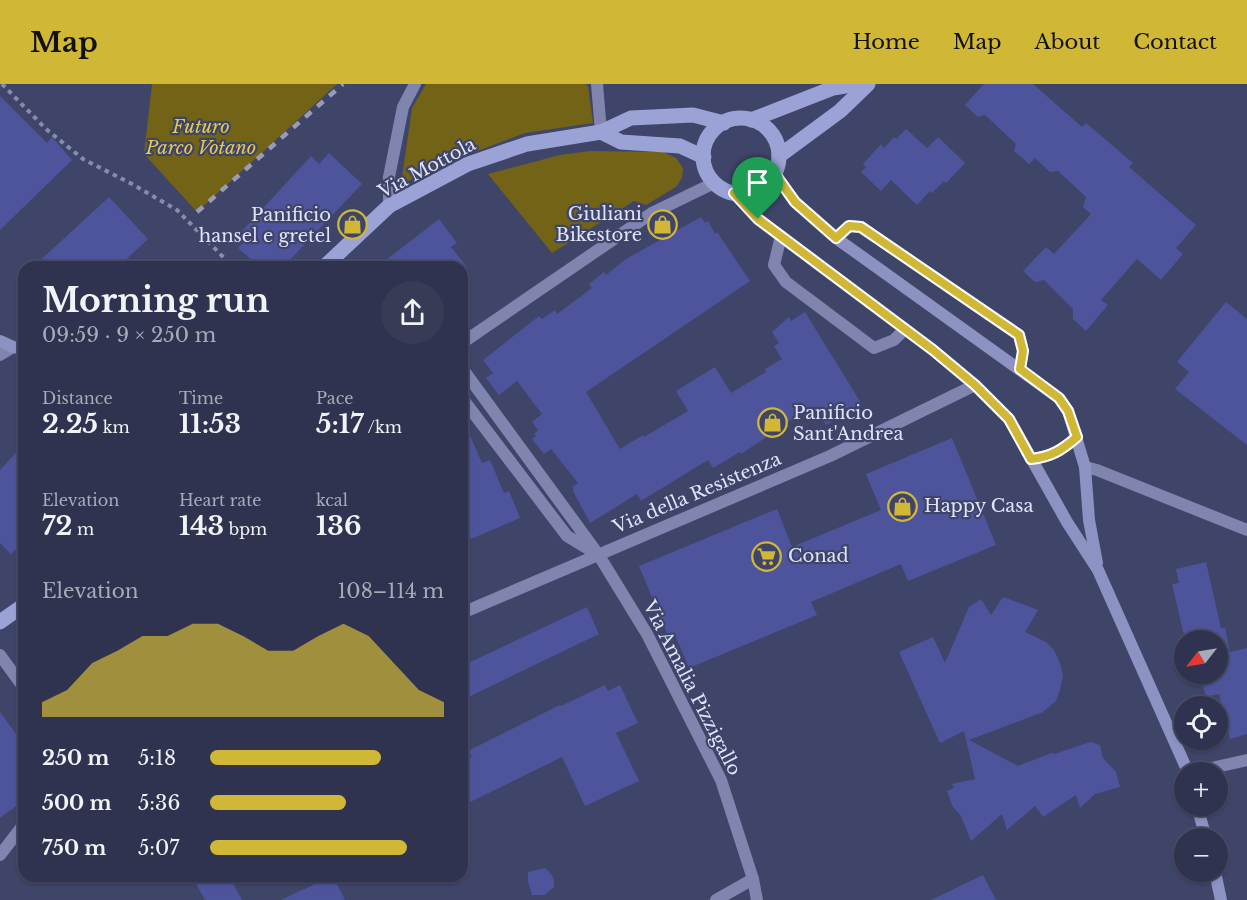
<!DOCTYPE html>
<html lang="en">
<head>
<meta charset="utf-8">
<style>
	:root { --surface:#2f334f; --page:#373b56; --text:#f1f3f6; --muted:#a7aab7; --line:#4a4e66; --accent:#d1b736 }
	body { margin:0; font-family:"Libre Baskerville",serif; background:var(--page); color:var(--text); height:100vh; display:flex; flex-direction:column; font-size:22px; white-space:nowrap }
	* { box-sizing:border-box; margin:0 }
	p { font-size:20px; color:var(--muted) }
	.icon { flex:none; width:33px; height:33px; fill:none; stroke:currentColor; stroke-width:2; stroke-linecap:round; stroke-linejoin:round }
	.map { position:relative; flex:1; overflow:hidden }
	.drawer { position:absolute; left:18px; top:177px; width:450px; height:621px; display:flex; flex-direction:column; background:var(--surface); border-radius:18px; box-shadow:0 2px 4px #0004,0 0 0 2px var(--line) }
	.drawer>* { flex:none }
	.needle { width:39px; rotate:239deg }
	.controls { position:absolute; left:1174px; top:546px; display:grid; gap:12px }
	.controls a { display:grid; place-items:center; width:54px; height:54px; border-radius:50%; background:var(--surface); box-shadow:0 2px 4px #0004,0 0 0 2px var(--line); font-size:30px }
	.pin { position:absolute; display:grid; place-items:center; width:51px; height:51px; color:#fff; margin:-62px -26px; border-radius:50% 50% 50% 0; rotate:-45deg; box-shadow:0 0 6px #0007 }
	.pin .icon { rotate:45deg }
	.round { display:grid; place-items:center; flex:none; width:63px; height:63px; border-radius:32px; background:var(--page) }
	.head { display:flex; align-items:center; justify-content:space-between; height:102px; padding:0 24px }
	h1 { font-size:33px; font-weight:700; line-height:45px }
	.stats { display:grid; grid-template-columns:repeat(3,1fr); gap:9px; height:102px; padding:6px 24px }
	.stats div { display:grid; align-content:center }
	.stats b { font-size:26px; font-weight:700 }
	.stats small { font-size:16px; font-weight:400 }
	.stats p { font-size:16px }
	.chart { height:168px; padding:12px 24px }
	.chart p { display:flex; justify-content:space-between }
	.chart svg { width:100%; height:108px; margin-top:6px; fill:var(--accent); opacity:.7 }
	ul { padding:0 24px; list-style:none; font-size:20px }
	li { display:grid; grid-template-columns:96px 72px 1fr; align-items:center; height:45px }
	li i { height:15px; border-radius:8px; background:var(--accent) }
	header { display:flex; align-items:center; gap:36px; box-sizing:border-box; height:84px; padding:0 30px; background:var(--accent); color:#111 }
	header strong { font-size:28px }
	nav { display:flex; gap:33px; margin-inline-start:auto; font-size:21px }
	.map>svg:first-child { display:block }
	.green { fill:#726317 }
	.building { fill:#4e549c }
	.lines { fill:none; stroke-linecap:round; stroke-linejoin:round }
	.path { stroke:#878caa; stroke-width:4; stroke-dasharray:4.5 4.5; stroke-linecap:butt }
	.lane { stroke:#7f85ae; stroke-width:12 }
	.street { stroke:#7f85ae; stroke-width:12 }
	.secondary { stroke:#8c93c2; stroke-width:12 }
	.primary { stroke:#9aa2d6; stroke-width:15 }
	.rail { stroke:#989cb9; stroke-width:4.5; stroke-dasharray:8 8; stroke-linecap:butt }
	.route-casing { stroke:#fff; stroke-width:12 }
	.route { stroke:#d1b736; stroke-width:8 }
	.labels { text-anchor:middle; stroke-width:4.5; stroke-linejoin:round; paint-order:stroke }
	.park-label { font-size:18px; font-style:italic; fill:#e5cb4d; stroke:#3f4469 }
	.street-label { font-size:18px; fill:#dfe3fa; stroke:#3f4469 }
	.poi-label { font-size:18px; fill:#dfe3fa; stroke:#3f4469; text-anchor:start }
</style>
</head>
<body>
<header>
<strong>Map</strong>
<nav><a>Home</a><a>Map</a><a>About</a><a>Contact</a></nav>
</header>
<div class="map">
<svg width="1247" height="816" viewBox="0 0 1247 816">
	<rect width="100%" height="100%" fill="#3f4469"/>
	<!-- green -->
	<g class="green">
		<path d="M152 0H337L197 128 144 70Z"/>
		<path d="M426 0H585L588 2 593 39 525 49 464 72 401 100 412 24Z"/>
		<path d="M590 67 663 68 676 74 683 84 682 94 676 103 646 121 634 117 552 169 488 90 560 71Z"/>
	</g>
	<!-- building -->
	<g class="building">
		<path d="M984 0H1033L1082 43 1086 39 1133 79 1129 83 1196 141 1176 164 1183 170 1161 196 1137 175 1101 216 1108 221 1086 247 1073 235V225L1044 196 1035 198 1023 187 1046 163 1054 170 1091 130 1083 123 1086 113 1058 87 1050 88 1035 74 1029 80 1014 67 1016 60 985 31 978 33 965 21Z"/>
		<path d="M0 12 47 59 52 53 72 76 0 146Z"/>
		<path d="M906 45 927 64 938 53 965 79 946 99 944 97 932 109 930 107 917 121 891 96 881 107 861 88 866 83 863 80 881 60 884 64 894 53 896 55Z"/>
		<path d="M329 69 362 100 283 183H260L238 164 249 153 242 147 311 72 319 80Z"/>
		<path d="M109 113 148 155 118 183H33Z"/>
		<path d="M701 133 705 139 708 137 715 150 717 148 750 197 586 308 620 365 643 351 644 353 688 327 676 307 715 283 731 309 766 288 765 285 782 275 774 262 779 259 772 248 789 233 791 237 805 228 861 319 826 341 814 322 781 342 782 343 741 370 740 368 713 384 708 376 641 417 637 410 590 439 573 407 574 406 572 403 578 399 551 365 544 370 532 355 536 352 534 350 538 346 532 338 542 330 517 297 499 311 486 294 493 289 483 276 539 232 542 235 555 226 557 230 592 204 589 200 604 188 606 191 626 175Z"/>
		<path d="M439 135 457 159 451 163 467 183H377Z"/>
		<path d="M1226 218 1247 235V361L1175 305 1189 288 1177 278Z"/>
		<path d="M462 333 482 379 490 376 504 409 509 407 520 434 471 455 468 449 462 452Z"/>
		<path d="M952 354 996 461 908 497 901 480 811 518 817 531 689 584 675 551 669 554 639 482 777 425 792 463 881 426 866 390Z"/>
		<path d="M24 360V458L11 470 0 459V386Z"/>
		<path d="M1206 478 1221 544H1225L1230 568 1247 564V650L1230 655 1219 610 1206 613 1200 590H1218V556H1185L1172 500 1179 499 1176 485Z"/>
		<path d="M1003 513 1038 526 1025 548 1046 558 1054 566 1060 579 1063 591 1060 606 1056 617 1043 628 969 656 1018 682 1051 669 1055 670 1090 658 1100 661 1103 674 1116 688 1120 703 1095 710 1080 724 1076 711 1043 733 1035 722 1007 746 1002 730 971 757 961 732 953 723 947 707 954 704 952 700 975 695 964 647 940 659 899 568 933 553 945 579 969 523 981 515 991 531Z"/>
		<path d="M587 523 599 550 462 616V582Z"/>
		<path d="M605 601 608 607 620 601 638 639 616 649 639 697 585 722 562 673 462 722V678L472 673 468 667 560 621 561 622Z"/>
		<path d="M0 628 24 661V716L0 734Z"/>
		<path d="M545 784 552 791 554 797V803L545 811H532L528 797V788Z"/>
		<path d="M983 791 996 816H931Z"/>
		<path d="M192 792H229L242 816H205Z"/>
		<path d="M332 792H333L345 816H281Z"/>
	</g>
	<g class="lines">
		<!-- path -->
		<path class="path" d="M2 0 46 45 83 75 132 100 177 126 233 183"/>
		<!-- lane -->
		<g class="lane">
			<path d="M781 152 774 181 786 198 874 264 894 256 905 245"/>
			<path d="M836 154 850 142 861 143 1019 251 1023 267 1020 284"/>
			<path d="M716 816 753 795"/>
		</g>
		<!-- street -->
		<g class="street">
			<path d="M597 0 601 48"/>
			<path d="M389 122V93L403 23 415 0"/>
			<path d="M462 259 652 129 714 99"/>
			<path d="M0 271 13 263"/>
			<path d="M462 284 598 470 647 550 721 696 753 795 757 816"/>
			<path d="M462 314 567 452 592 467"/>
			<path d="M1085 383 1097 386 1247 446"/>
			<path d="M462 529 830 372 975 301"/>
			<path d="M0 571 24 604"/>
			<path d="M1194 688 1247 676"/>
			<path d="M0 771 24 740"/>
		</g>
		<!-- secondary -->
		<g class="secondary">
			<path d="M775 90 795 118 836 154 1059 314 1068 327 1085 383 1089 436 1097 479"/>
			<path d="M734 109 758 135 933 266 975 301 1009 335 1067 438 1098 486 1188 688"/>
			<path d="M0 257 13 263 24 265"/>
			<path d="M1031 375C1051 373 1062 366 1077 353"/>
			<path d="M1197 722 1206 754"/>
			<path d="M1215 788 1221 816"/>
		</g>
		<!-- primary -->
		<g class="primary">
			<circle cx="741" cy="72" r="38"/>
			<path d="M751 36 833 4 857 0"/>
			<path d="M601 48 621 58 680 62 704 73"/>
			<path d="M779 72 840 27 868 0"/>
			<path d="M324 183 389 122 468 80 527 60 601 48 631 34 693 31 724 39"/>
			<path d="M0 538 24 521"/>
		</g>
		<!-- rail -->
		<path class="rail" d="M197 128 343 0"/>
	</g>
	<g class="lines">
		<defs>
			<path id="route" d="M775 90 795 118 836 154 849 142 861 143 1019 251 1023 267 1020 285 1059 314 1068 327 1077 353C1062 366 1051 373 1031 375L1009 335 975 301 933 266 758 135 734 109C754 110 763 106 775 90Z"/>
		</defs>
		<!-- route casing -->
		<use href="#route" class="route-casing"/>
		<!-- route -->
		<use href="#route" class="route"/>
	</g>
	<!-- icons -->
	<defs>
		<symbol id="shop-ring" viewBox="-11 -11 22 22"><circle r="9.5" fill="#3f4469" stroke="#d1b736" stroke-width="1.5"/><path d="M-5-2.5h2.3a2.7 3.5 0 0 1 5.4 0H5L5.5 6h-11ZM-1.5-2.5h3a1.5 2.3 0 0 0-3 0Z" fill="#d1b736"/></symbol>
		<symbol id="supermarket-ring" viewBox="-11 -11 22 22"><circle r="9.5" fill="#3f4469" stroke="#d1b736" stroke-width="1.5"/><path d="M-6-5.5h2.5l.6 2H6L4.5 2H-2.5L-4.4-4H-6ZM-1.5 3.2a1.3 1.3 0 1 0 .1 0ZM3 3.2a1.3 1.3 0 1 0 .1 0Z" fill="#d1b736"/></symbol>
	</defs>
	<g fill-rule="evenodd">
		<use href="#shop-ring" x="646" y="124" width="33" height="33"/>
		<use href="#shop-ring" x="336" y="124" width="33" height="33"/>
		<use href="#shop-ring" x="756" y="322" width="33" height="33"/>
		<use href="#shop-ring" x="886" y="406" width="33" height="33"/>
		<use href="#supermarket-ring" x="750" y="456" width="33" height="33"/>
	</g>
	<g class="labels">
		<!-- park labels -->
		<g class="park-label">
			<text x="201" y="49">Futuro<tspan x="201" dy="21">Parco Votano</tspan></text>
		</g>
		<!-- street labels -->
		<g class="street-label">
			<text transform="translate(427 84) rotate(-28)" y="6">Via Mottola</text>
			<text transform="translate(697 409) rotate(-23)" y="6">Via della Resistenza</text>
			<text transform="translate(692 604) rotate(63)" y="6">Via Amalia Pizzigallo</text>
		</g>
		<!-- poi labels -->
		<g class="poi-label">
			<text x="642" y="136" text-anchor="end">Giuliani<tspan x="642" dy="21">Bikestore</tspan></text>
			<text x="331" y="137" text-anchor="end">Panificio<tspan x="331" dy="21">hansel e gretel</tspan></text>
			<text x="793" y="335">Panificio<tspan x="793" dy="21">Sant'Andrea</tspan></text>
			<text x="924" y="428">Happy Casa</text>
			<text x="788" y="478">Conad</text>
		</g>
	</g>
</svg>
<div class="controls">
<a><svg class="needle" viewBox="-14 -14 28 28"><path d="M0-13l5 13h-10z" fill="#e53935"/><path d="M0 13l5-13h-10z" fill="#a7aab7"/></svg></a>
<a><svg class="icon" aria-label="locate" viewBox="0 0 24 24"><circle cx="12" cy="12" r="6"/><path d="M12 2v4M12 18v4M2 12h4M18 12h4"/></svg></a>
<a>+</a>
<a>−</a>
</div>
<div class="pin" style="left:758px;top:135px;background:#1e9e55"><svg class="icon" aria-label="arrive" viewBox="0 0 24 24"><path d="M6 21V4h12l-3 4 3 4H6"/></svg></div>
<section class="drawer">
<div class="head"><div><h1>Morning run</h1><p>09:59 · 9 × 250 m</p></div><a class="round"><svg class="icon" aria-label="share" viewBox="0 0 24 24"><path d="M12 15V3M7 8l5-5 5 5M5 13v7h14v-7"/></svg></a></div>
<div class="stats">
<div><p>Distance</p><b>2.25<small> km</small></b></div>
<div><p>Time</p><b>11:53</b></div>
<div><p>Pace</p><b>5:17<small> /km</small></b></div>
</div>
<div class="stats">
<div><p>Elevation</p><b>72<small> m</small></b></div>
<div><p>Heart rate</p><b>143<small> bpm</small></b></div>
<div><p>kcal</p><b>136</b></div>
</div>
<div class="chart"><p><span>Elevation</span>108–114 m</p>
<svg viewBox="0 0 160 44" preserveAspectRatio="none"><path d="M0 44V38L10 33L20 22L30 17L40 11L50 11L60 6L70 6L80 11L90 17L100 17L110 11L120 6L130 11L140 22L150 33L160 38V44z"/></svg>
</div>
<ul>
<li><b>250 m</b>5:18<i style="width:73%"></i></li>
<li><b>500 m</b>5:36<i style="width:58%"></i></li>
<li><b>750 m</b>5:07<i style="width:84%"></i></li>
</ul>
</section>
</div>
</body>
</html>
